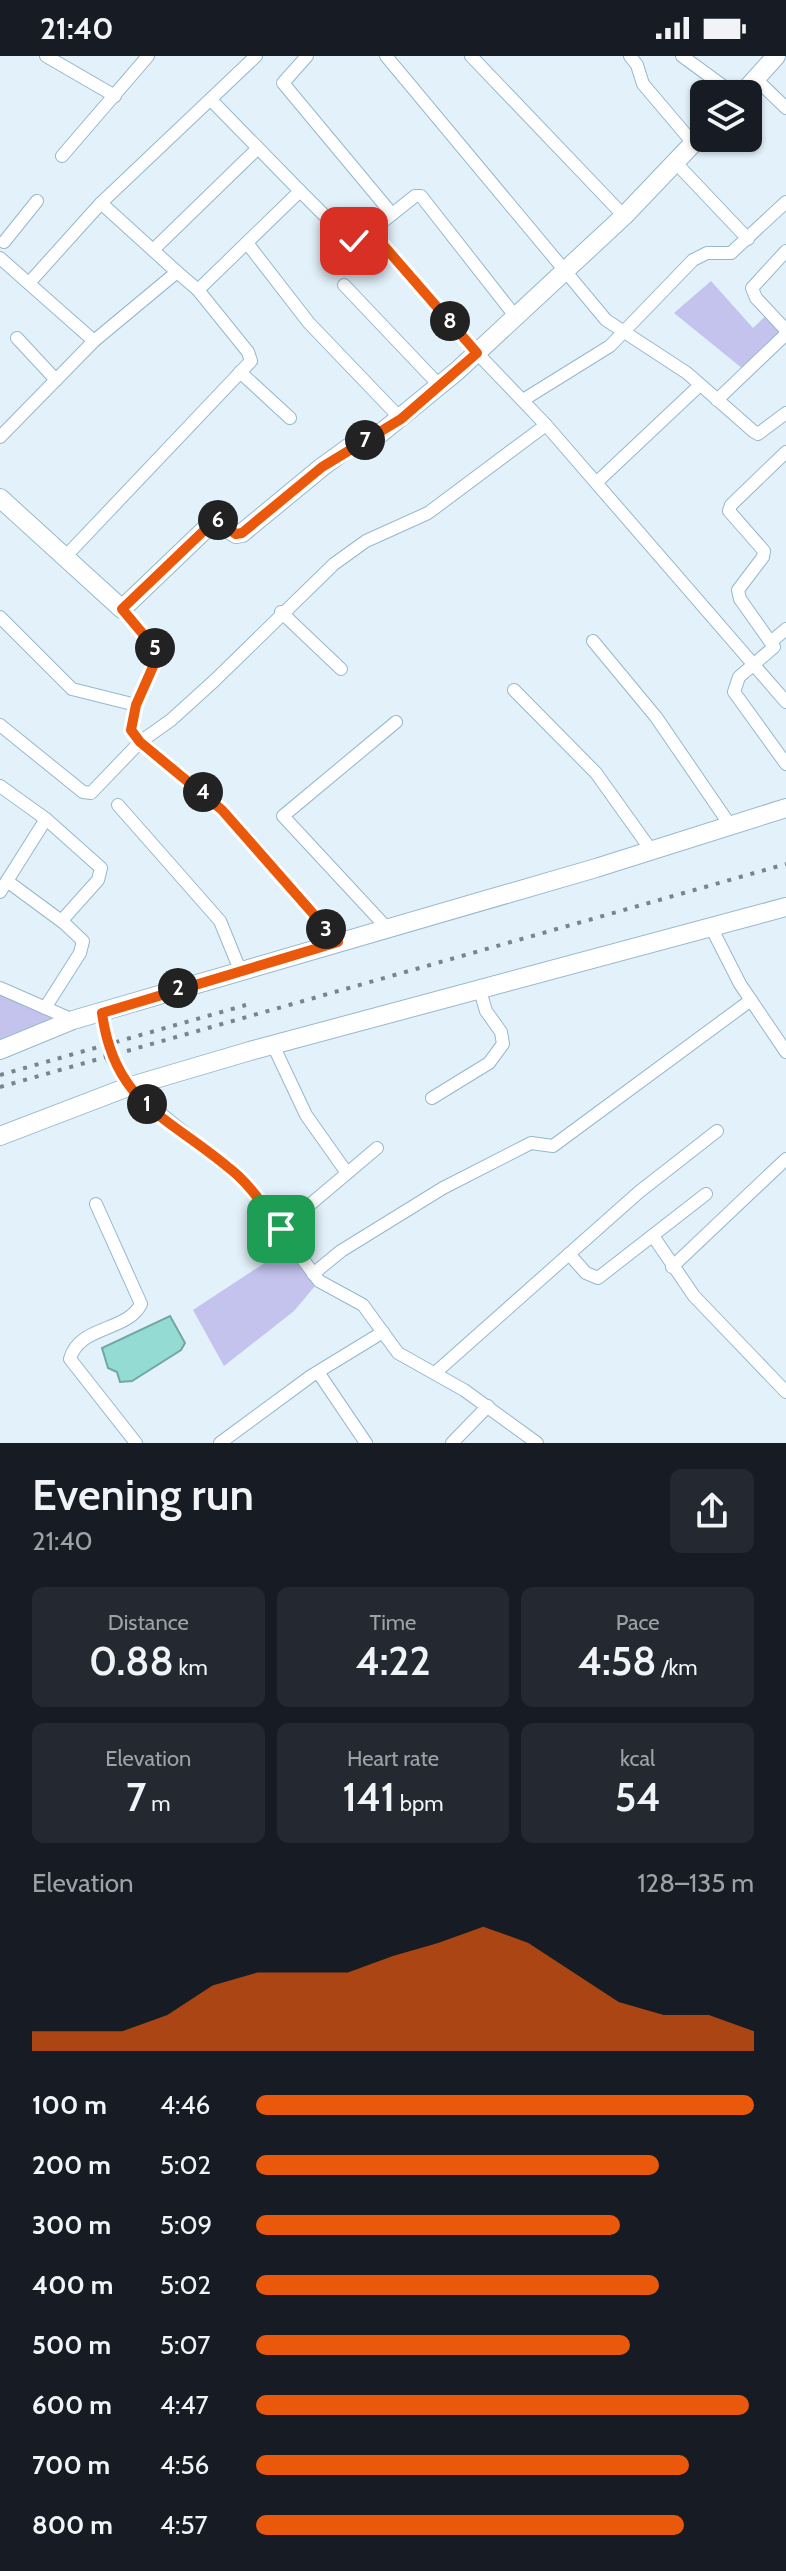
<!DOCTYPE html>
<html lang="en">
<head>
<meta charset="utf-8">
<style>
	:root { --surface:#171b24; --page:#242831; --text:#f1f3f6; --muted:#9ea1a6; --accent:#ea580c }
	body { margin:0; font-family:Cabin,sans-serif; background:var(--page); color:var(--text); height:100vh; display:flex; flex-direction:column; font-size:30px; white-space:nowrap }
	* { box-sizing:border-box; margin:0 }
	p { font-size:26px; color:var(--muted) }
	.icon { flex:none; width:44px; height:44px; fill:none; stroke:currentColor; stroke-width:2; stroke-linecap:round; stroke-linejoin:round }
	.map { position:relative; height:1387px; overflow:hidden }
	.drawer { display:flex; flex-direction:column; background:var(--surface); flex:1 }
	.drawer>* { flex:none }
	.tools { position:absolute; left:690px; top:24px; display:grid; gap:16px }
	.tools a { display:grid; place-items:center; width:72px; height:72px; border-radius:12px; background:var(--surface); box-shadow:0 2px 6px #0004; font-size:40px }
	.pin { position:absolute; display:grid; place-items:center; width:68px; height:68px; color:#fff; margin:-34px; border-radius:16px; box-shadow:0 4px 12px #0006 }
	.km { position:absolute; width:40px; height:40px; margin:-20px; border-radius:50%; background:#222; color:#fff; font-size:22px; line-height:40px; text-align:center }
	.round { display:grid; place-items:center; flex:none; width:84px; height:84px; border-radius:12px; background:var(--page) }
	.overview { display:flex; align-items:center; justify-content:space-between; height:136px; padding:0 32px }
	h1 { font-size:44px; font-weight:600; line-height:60px }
	.metrics { display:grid; grid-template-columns:repeat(3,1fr); gap:12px; height:136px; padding:8px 32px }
	.metrics div { display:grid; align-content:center; border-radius:12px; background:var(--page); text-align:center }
	.metrics b { font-size:40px; font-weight:600 }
	.metrics small { font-size:22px; font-weight:400 }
	.metrics p { font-size:22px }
	.chart { height:224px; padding:16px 32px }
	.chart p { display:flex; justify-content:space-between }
	.chart svg { width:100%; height:144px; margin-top:8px; fill:var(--accent); opacity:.7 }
	ul { padding:0 32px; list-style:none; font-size:26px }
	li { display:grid; grid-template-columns:128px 96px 1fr; align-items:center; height:60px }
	li i { height:20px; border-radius:10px; background:var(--accent) }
	.status { display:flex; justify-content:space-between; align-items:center; height:56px; padding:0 40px; background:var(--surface); direction:ltr }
	.status svg { height:22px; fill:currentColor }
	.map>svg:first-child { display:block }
	.green { fill:#c3c3ee }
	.water { fill:#94dbd3; stroke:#71a7a4; stroke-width:2 }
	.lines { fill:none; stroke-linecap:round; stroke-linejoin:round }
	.street-casing { stroke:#95b8cd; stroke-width:14 }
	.secondary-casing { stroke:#95b8cd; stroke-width:20 }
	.street { stroke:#fff; stroke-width:12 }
	.secondary { stroke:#fff; stroke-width:18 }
	.rail { stroke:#77858e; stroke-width:4; stroke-dasharray:4 8; stroke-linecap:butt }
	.route-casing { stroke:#fff; stroke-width:16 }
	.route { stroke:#ea580c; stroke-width:10 }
</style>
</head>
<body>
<div class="status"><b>21:40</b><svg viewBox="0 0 49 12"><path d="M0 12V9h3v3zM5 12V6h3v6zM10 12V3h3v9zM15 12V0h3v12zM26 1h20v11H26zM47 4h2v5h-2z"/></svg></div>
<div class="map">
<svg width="786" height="1387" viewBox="0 0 786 1387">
	<rect width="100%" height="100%" fill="#e3f1fa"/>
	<!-- green -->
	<g class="green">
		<path d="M711 225 753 272 771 255 786 271 748 317 674 257Z"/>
		<path d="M0 936 65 964 0 991Z"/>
		<path d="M285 1187 315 1230 294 1255 224 1310 193 1254 266 1206Z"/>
	</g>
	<!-- water -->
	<path class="water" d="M170 1260 185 1287 181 1294 132 1325 120 1326 117 1316 108 1312 102 1292Z"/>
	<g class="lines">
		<defs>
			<g id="street">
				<path d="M46 0 115 40"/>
				<path d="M307 0 283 27 392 158"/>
				<path d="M386 0 606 264 687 317 753 375 758 378 786 357"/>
				<path d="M471 0 624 160"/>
				<path d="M630 0 637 9 643 28 693 87"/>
				<path d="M682 0 734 38"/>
				<path d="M756 23 786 52"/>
				<path d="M212 45 300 135"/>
				<path d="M62 100 148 0"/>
				<path d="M675 106 748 183"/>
				<path d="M101 147 256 0"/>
				<path d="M371 175 415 140H421L515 260"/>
				<path d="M4 186 37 145"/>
				<path d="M247 187 309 267 401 363"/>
				<path d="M153 194 258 92"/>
				<path d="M0 202 94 285"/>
				<path d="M29 227 101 147 177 216"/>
				<path d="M344 229 439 329"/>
				<path d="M17 282 56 324"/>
				<path d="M240 316 290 362"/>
				<path d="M523 344 610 290 693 204 707 197H731L786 146"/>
				<path d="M717 344 785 279V273L756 242 752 232 786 195"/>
				<path d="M0 381 94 285 177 216 198 234 300 135 349 184 359 185 371 175 477 297 546 369"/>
				<path d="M786 396 731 449 729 455 764 495 763 501 738 534 740 543 774 591 739 621 734 636 786 708"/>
				<path d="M597 426 700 329"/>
				<path d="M65 501 251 305 248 296 198 234"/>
				<path d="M122 553 159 597 136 649 131 674C150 698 194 727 219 751 261 793 297 842 338 886"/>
				<path d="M281 556 341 613"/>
				<path d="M0 561 72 633 136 649"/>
				<path d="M593 585 656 661 730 769"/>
				<path d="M772 585 786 573"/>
				<path d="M514 634 596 717 651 794"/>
				<path d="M0 669 83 736 91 737 140 686 171 664 214 625 334 508 366 485 428 457 546 369 786 646"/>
				<path d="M0 730 46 763 101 812 98 824 64 862V867L83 885 80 897 45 952"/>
				<path d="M118 749 220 865 240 914"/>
				<path d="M7 825 64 867"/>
				<path d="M0 836 46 763"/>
				<path d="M387 872 283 760 396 666"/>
				<path d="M712 873 740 928 786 996"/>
				<path d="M0 932 73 964"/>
				<path d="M102 957 111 1000 128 1031 245 1126 319 1225 363 1249 398 1297 464 1334 537 1387"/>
				<path d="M273 989 306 1059 347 1117"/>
				<path d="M432 1042 489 1007 503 988 501 976 486 955 479 931"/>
				<path d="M96 1148 141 1248C127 1276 79 1269 70 1303L136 1387"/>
				<path d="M281 1173 377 1092"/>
				<path d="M653 1180 694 1240 786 1336"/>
				<path d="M569 1198 586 1217 598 1222 706 1138"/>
				<path d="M672 1211 786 1103"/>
				<path d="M313 1218 341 1195 443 1132 531 1087 553 1090 751 944"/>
				<path d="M318 1316 366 1387"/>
				<path d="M435 1317 639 1136 717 1075"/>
				<path d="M220 1387 311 1320 383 1276"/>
				<path d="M452 1387 488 1350"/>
			</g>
			<g id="secondary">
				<path d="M742 38 776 0"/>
				<path d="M0 442 122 553 215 464 236 478 242 477 322 411 351 390 381 377 457 315 624 160 704 76"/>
				<path d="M0 994 73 964 596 812 786 752"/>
				<path d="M0 1080 128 1031 250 995 786 851"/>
			</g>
		</defs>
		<!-- street casing -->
		<use href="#street" class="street-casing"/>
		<!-- secondary casing -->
		<use href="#secondary" class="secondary-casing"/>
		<!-- street -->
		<use href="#street" class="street"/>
		<!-- secondary -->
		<use href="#secondary" class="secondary"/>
		<!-- rail -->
		<g class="rail">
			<path d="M0 1019 246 949"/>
			<path d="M0 1031 786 808"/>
		</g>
	</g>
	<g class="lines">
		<defs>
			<path id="route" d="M281 1173C265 1152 250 1128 229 1112 167 1060 114 1047 102 957L338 886 222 754 140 686 131 674 136 649 159 597 122 553 215 464 236 478 242 477 322 411 401 363 477 297 371 175 354 185"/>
		</defs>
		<!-- route casing -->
		<use href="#route" class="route-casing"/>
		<!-- route -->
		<use href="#route" class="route"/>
	</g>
</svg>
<div class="tools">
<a><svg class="icon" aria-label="layers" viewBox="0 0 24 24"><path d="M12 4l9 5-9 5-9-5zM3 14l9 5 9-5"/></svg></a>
</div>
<div class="pin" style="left:281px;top:1173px;background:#1e9e55"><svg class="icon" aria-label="arrive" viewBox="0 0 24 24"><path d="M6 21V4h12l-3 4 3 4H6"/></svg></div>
<div class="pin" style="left:354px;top:185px;background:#d93025"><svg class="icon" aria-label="check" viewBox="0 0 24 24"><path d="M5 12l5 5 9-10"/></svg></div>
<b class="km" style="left:147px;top:1048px">1</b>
<b class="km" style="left:178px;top:932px">2</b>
<b class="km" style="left:326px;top:873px">3</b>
<b class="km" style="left:203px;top:736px">4</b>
<b class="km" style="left:155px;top:592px">5</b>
<b class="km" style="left:218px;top:464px">6</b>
<b class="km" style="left:365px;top:384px">7</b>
<b class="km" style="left:450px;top:265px">8</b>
</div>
<section class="drawer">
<div class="overview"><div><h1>Evening run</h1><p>21:40</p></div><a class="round"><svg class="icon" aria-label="share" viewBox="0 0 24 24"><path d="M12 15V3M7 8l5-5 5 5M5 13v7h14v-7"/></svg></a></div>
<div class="metrics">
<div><p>Distance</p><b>0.88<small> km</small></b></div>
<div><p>Time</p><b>4:22</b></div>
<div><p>Pace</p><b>4:58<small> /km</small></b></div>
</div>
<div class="metrics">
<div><p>Elevation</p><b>7<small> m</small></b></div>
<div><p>Heart rate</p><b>141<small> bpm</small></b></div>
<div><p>kcal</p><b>54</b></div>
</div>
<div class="chart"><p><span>Elevation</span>128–135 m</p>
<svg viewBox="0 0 160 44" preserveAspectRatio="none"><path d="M0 44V38L10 38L20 38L30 33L40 24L50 20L60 20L70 20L80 15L90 11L100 6L110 11L120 20L130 29L140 33L150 33L160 38V44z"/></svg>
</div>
<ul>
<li><b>100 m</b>4:46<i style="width:100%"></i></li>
<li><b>200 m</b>5:02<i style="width:81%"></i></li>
<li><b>300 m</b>5:09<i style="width:73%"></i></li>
<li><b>400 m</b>5:02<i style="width:81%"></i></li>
<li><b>500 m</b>5:07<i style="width:75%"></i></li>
<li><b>600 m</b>4:47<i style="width:99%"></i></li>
<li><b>700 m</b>4:56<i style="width:87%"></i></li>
<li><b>800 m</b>4:57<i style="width:86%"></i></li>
</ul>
</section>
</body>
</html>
